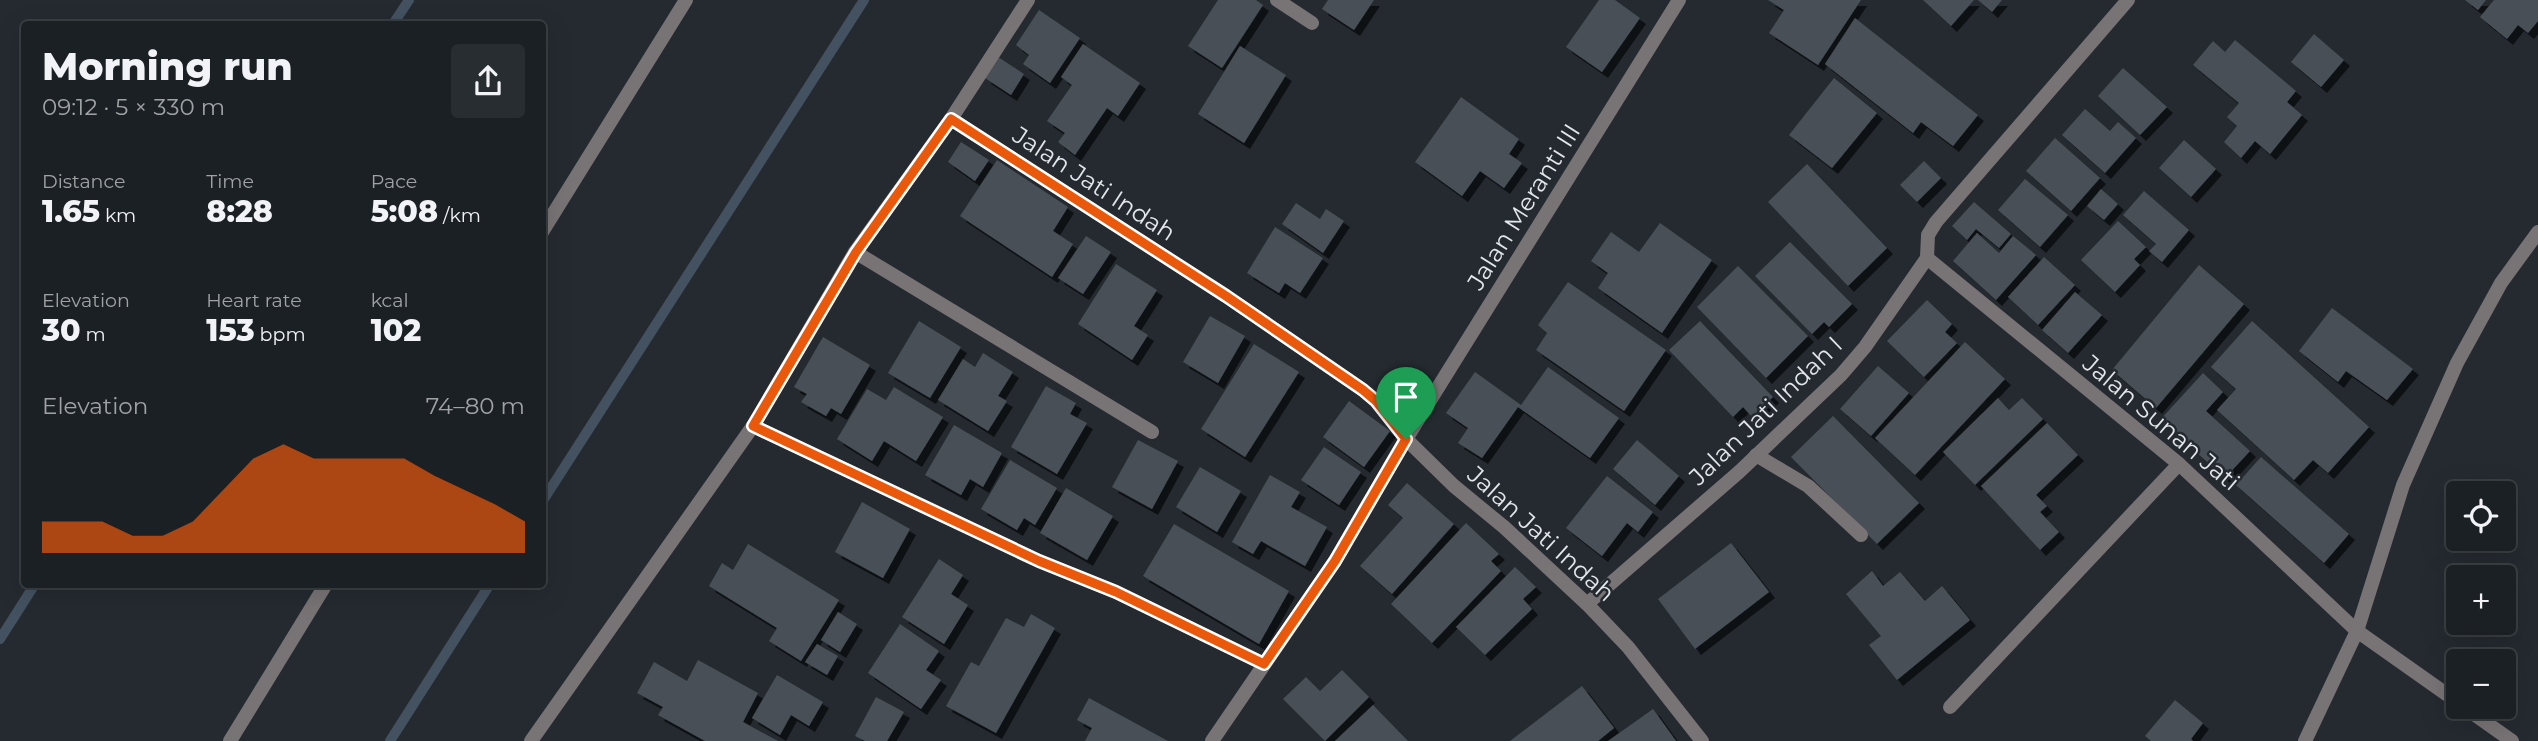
<!DOCTYPE html>
<html lang="en">
<head>
<meta charset="utf-8">
<style>
	:root { --surface:#1b2024; --page:#282d31; --text:#f1f3f6; --muted:#a0a3a6; --line:#393e41; --accent:#ea580c }
	body { margin:0; font-family:Montserrat,sans-serif; background:var(--page); color:var(--text); height:100vh; display:flex; flex-direction:column; font-size:26px; white-space:nowrap }
	* { box-sizing:border-box; margin:0 }
	p { font-size:23px; color:var(--muted) }
	.icon { flex:none; width:38px; height:38px; fill:none; stroke:currentColor; stroke-width:2; stroke-linecap:round; stroke-linejoin:round }
	.map { position:relative; flex:1; overflow:hidden }
	.details { position:absolute; left:21px; top:21px; width:525px; height:567px; display:flex; flex-direction:column; background:var(--surface); border-radius:7px; box-shadow:0 7px 28px #0002,0 0 0 2px var(--line) }
	.details>* { flex:none }
	.fabs { position:absolute; left:2446px; top:481px; display:grid; gap:14px }
	.fabs a { display:grid; place-items:center; width:70px; height:70px; border-radius:7px; background:var(--surface); box-shadow:0 7px 28px #0002,0 0 0 2px var(--line); font-size:35px }
	.pin { position:absolute; display:grid; place-items:center; width:60px; height:60px; color:#fff; margin:-72px -30px; border-radius:50% 50% 50% 0; rotate:-45deg; box-shadow:0 0 7px #0007 }
	.pin .icon { rotate:45deg }
	.round { display:grid; place-items:center; flex:none; width:74px; height:74px; border-radius:7px; background:var(--page) }
	.overview { display:flex; align-items:center; justify-content:space-between; height:119px; padding:0 21px }
	h1 { font-size:38px; font-weight:800; line-height:52px }
	.stats { display:grid; grid-template-columns:repeat(3,1fr); gap:10px; height:119px; padding:7px 21px }
	.stats div { display:grid; align-content:center }
	.stats b { font-size:30px; font-weight:800 }
	.stats small { font-size:19px; font-weight:400 }
	.stats p { font-size:19px }
	.chart { height:196px; padding:14px 21px }
	.chart p { display:flex; justify-content:space-between }
	.chart svg { width:100%; height:126px; margin-top:7px; fill:var(--accent); opacity:.7 }
	.map>svg:first-child { display:block }
	.lines { fill:none; stroke-linecap:round; stroke-linejoin:round }
	.stream { stroke:#445160; stroke-width:10 }
	.building { fill:#485056; filter:url(#shadow) }
	.service { stroke:#787374; stroke-width:14 }
	.minor { stroke:#787374; stroke-width:14 }
	.route-casing { stroke:#fff; stroke-width:14 }
	.route { stroke:#ea580c; stroke-width:9 }
	.labels { text-anchor:middle; stroke-width:5; stroke-linejoin:round; paint-order:stroke }
	.street-label { font-size:24px; fill:#e3e7eb; stroke:#242a30 }
</style>
</head>
<body>
<div class="map">
<svg width="2538" height="741" viewBox="0 0 2538 741">
	<defs>
		<filter id="shadow"><feDropShadow dx="6" dy="6" stdDeviation="0" flood-color="#0009"/></filter>
	</defs>
	<rect width="100%" height="100%" fill="#242a30"/>
	<g class="lines">
		<!-- stream -->
		<g class="stream">
			<path d="M393 24 409 0"/>
			<path d="M542 502 864 0"/>
			<path d="M0 639 35 584"/>
			<path d="M390 741 490 584"/>
		</g>
	</g>
	<!-- building -->
	<g class="building">
		<path d="M1218 0H1256L1263 5 1222 68 1188 46Z"/>
		<path d="M1328 0H1374L1354 30 1322 9Z"/>
		<path d="M1599 0H1615L1640 18 1602 72 1566 47Z"/>
		<path d="M1768 0H1861L1818 65 1769 33 1784 10Z"/>
		<path d="M1923 0H1974L1951 26Z"/>
		<path d="M1978 0H2002L1992 12Z"/>
		<path d="M2465 0H2486L2478 10Z"/>
		<path d="M2494 0H2538V21L2528 33 2518 25 2507 39 2480 17Z"/>
		<path d="M1039 10 1080 38 1050 83 1023 64 1029 55 1016 45Z"/>
		<path d="M1855 18 1978 115 1953 146 1921 122 1913 133 1825 64Z"/>
		<path d="M2314 34 2344 60 2321 87 2291 62Z"/>
		<path d="M2235 40 2296 91 2287 102 2302 115 2270 154 2255 141 2241 158 2224 142 2237 126 2227 117 2239 103 2193 65 2213 41 2225 52Z"/>
		<path d="M1083 44 1140 83 1118 116 1107 108 1075 155 1058 142 1065 133 1047 121 1072 85 1061 77Z"/>
		<path d="M1240 46 1286 75 1244 143 1198 114Z"/>
		<path d="M998 57 1024 74 1011 95 985 78Z"/>
		<path d="M2123 68 2167 107 2140 135 2098 96Z"/>
		<path d="M1834 78 1877 113 1832 168 1789 135Z"/>
		<path d="M1461 97 1519 139 1509 154 1522 163 1504 188 1480 171 1462 196 1415 162Z"/>
		<path d="M2085 109 2110 131 2118 122 2136 138 2105 173 2062 135Z"/>
		<path d="M2055 138 2100 178 2071 211 2026 171Z"/>
		<path d="M2184 140 2216 169 2191 197 2159 168Z"/>
		<path d="M961 142 989 160 975 181 948 162Z"/>
		<path d="M997 160 1068 207 1053 231 1073 244 1052 277 960 216Z"/>
		<path d="M1924 161 1941 178 1917 202 1900 185Z"/>
		<path d="M1807 164 1887 248 1848 286 1768 202Z"/>
		<path d="M2025 179 2068 215 2040 247 1998 210Z"/>
		<path d="M2101 189 2118 204 2104 220 2087 206Z"/>
		<path d="M2144 191 2189 230 2162 262 2149 251 2156 244 2123 215Z"/>
		<path d="M1974 202 2011 234 1999 248 1976 229 1967 240 1952 226Z"/>
		<path d="M1296 203 1320 219 1326 209 1344 221 1323 253 1282 224Z"/>
		<path d="M2118 221 2146 247 2134 259 2140 265 2115 292 2081 260Z"/>
		<path d="M1660 223 1712 260 1662 333 1598 288 1608 273 1591 261 1611 232 1639 252Z"/>
		<path d="M1275 227 1323 258 1300 293 1285 283 1279 293 1247 273Z"/>
		<path d="M1977 233 1999 253 2013 236 2036 255 1996 300 1953 261Z"/>
		<path d="M1086 236 1111 252 1083 294 1058 278Z"/>
		<path d="M1790 242 1852 304 1829 327 1824 322 1812 334 1755 276Z"/>
		<path d="M2044 257 2075 285 2038 325 2008 297Z"/>
		<path d="M1116 264 1157 290 1134 326 1148 335 1132 360 1078 324Z"/>
		<path d="M2199 265 2244 304 2156 408 2112 370Z"/>
		<path d="M1738 266 1808 336 1766 378 1697 307Z"/>
		<path d="M1568 282 1666 350 1624 411 1536 350 1547 333 1538 325Z"/>
		<path d="M2075 292 2102 315 2068 353 2042 330Z"/>
		<path d="M1927 300 1952 324 1945 332 1957 343 1924 377 1887 341Z"/>
		<path d="M2332 308 2413 369 2387 400 2346 371 2338 382 2299 351Z"/>
		<path d="M1210 316 1245 336 1218 383 1183 362Z"/>
		<path d="M919 321 961 347 930 398 888 373Z"/>
		<path d="M1700 321 1773 397 1752 417 1743 407 1733 417 1669 350Z"/>
		<path d="M2252 321 2369 427 2328 473 2313 460 2294 480 2217 410 2236 389 2211 367Z"/>
		<path d="M823 337 870 365 841 414 831 408 826 416 801 402 807 394 794 387Z"/>
		<path d="M1965 342 2005 379 1915 475 1875 438Z"/>
		<path d="M1254 344 1299 372 1245 457 1201 429Z"/>
		<path d="M983 353 1013 372 998 396 1007 401 988 431 938 400 963 359 975 367Z"/>
		<path d="M1878 366 1909 393 1871 436 1840 409Z"/>
		<path d="M1548 367 1619 418 1590 458 1518 407 1482 458 1458 443 1468 428 1446 413 1475 372 1521 405Z"/>
		<path d="M2203 373 2223 392 2206 411 2250 451 2225 478 2160 420Z"/>
		<path d="M1046 386 1076 403 1070 414 1087 423 1057 474 1011 447Z"/>
		<path d="M894 387 943 417 916 461 884 441 872 461 837 439 867 389 886 400Z"/>
		<path d="M1998 398 2009 410 2022 398 2043 419 1975 485 1943 452Z"/>
		<path d="M1349 401 1390 431 1364 467 1323 437Z"/>
		<path d="M1833 416 1919 503 1877 544 1791 457Z"/>
		<path d="M2047 423 2078 455 2036 495 2047 506 2040 512 2059 532 2040 550 1981 486Z"/>
		<path d="M954 425 1002 453 983 487 970 479 961 495 925 475Z"/>
		<path d="M1138 440 1178 461 1152 509 1112 487Z"/>
		<path d="M1637 440 1679 476 1655 505 1613 469Z"/>
		<path d="M1324 447 1361 472 1339 505 1301 480Z"/>
		<path d="M2261 457 2349 534 2324 563 2236 485Z"/>
		<path d="M1010 460 1057 488 1035 525 1024 518 1017 530 981 509Z"/>
		<path d="M1200 467 1241 491 1217 532 1176 507Z"/>
		<path d="M1270 475 1300 492 1291 507 1327 527 1305 566 1261 541 1253 554 1232 542Z"/>
		<path d="M1607 476 1653 512 1638 532 1627 523 1602 556 1566 528Z"/>
		<path d="M1407 483 1454 524 1392 594 1360 566 1403 518 1388 505Z"/>
		<path d="M1066 488 1113 516 1087 560 1040 533Z"/>
		<path d="M862 502 910 529 883 578 835 552Z"/>
		<path d="M1466 523 1499 554 1491 561 1501 571 1432 643 1391 604Z"/>
		<path d="M1174 524 1289 591 1259 644 1143 576Z"/>
		<path d="M1731 543 1769 592 1695 649 1658 599Z"/>
		<path d="M748 544 839 600 801 661 769 641 777 628 709 586 722 563 733 570Z"/>
		<path d="M939 559 963 575 951 594 968 605 944 644 902 617Z"/>
		<path d="M1515 567 1536 587 1523 599 1532 609 1485 655 1456 627Z"/>
		<path d="M1872 571 1883 586 1900 572 1925 601 1942 586 1970 620 1897 680 1869 645 1881 636 1846 594Z"/>
		<path d="M838 612 857 624 840 652 821 640Z"/>
		<path d="M1031 614 1055 628 996 733 946 706 971 662 979 666 1006 618 1024 627Z"/>
		<path d="M900 624 939 651 926 670 941 680 921 709 868 673Z"/>
		<path d="M817 644 838 656 827 675 805 662Z"/>
		<path d="M698 660 758 693 743 722 778 741H705L658 715 663 707 637 693 654 662 687 681Z"/>
		<path d="M1342 670 1369 697 1325 741 1283 699 1306 677 1320 691Z"/>
		<path d="M777 675 823 702 809 726 791 715 780 735 752 718Z"/>
		<path d="M1582 686 1614 728 1598 741H1510Z"/>
		<path d="M876 697 904 712 887 741H865L855 736Z"/>
		<path d="M1089 698 1168 741H1085L1092 728 1077 720Z"/>
		<path d="M2175 700 2203 723 2191 739 2193 741H2151L2145 736Z"/>
		<path d="M1373 705 1408 741H1335Z"/>
		<path d="M1653 709 1676 741H1608Z"/>
	</g>
	<g class="lines">
		<!-- service -->
		<g class="service">
			<path d="M542 232 686 0"/>
			<path d="M230 741 326 584"/>
		</g>
		<!-- minor -->
		<g class="minor">
			<path d="M1277 0 1312 23"/>
			<path d="M951 119 1226 296 1363 390 1376 401 1406 439 1454 486 1504 527 1587 604 1628 647 1702 741"/>
			<path d="M855 252 1152 432"/>
			<path d="M1927 258 2179 464 2357 631 2459 703"/>
			<path d="M753 426 1039 561 1116 592 1264 664"/>
			<path d="M1756 455 1808 486 1861 535"/>
			<path d="M1587 604 1739 472 1841 375 1865 347 1927 258 1928 235 1936 222 2128 0"/>
			<path d="M1950 707 2179 464"/>
			<path d="M2464 707 2512 741"/>
			<path d="M531 741 753 426 855 252 951 119 1028 0"/>
			<path d="M1212 741 1335 561 1406 439 1679 0"/>
			<path d="M2305 741 2357 631 2403 485 2457 363 2501 283 2538 232"/>
		</g>
	</g>
	<g class="lines">
		<defs>
			<path id="route" d="M951 119 1226 296 1363 390 1376 401 1406 439 1335 561 1264 664 1116 592 1039 561 753 426 856 252Z"/>
		</defs>
		<!-- route casing -->
		<use href="#route" class="route-casing"/>
		<!-- route -->
		<use href="#route" class="route"/>
	</g>
	<g class="labels">
		<!-- street labels -->
		<g class="street-label">
			<text transform="translate(1094 184) rotate(33)" y="8">Jalan Jati Indah</text>
			<text transform="translate(1524 207) rotate(-58)" y="8">Jalan Meranti III</text>
			<text transform="translate(1766 411) rotate(-44)" y="8">Jalan Jati Indah I</text>
			<text transform="translate(2161 423) rotate(40)" y="8">Jalan Sunan Jati</text>
			<text transform="translate(1541 534) rotate(42)" y="8">Jalan Jati Indah</text>
		</g>
	</g>
</svg>
<div class="fabs">
<a><svg class="icon" aria-label="locate" viewBox="0 0 24 24"><circle cx="12" cy="12" r="6"/><path d="M12 2v4M12 18v4M2 12h4M18 12h4"/></svg></a>
<a>+</a>
<a>−</a>
</div>
<div class="pin" style="left:1406px;top:439px;background:#1e9e55"><svg class="icon" aria-label="arrive" viewBox="0 0 24 24"><path d="M6 21V4h12l-3 4 3 4H6"/></svg></div>
<section class="details">
<div class="overview"><div><h1>Morning run</h1><p>09:12 · 5 × 330 m</p></div><a class="round"><svg class="icon" aria-label="share" viewBox="0 0 24 24"><path d="M12 15V3M7 8l5-5 5 5M5 13v7h14v-7"/></svg></a></div>
<div class="stats">
<div><p>Distance</p><b>1.65<small> km</small></b></div>
<div><p>Time</p><b>8:28</b></div>
<div><p>Pace</p><b>5:08<small> /km</small></b></div>
</div>
<div class="stats">
<div><p>Elevation</p><b>30<small> m</small></b></div>
<div><p>Heart rate</p><b>153<small> bpm</small></b></div>
<div><p>kcal</p><b>102</b></div>
</div>
<div class="chart"><p><span>Elevation</span>74–80 m</p>
<svg viewBox="0 0 160 44" preserveAspectRatio="none"><path d="M0 44V33L10 33L20 33L30 38L40 38L50 33L60 22L70 11L80 6L90 11L100 11L110 11L120 11L130 17L140 22L150 27L160 33V44z"/></svg>
</div>
</section>
</div>
</body>
</html>
